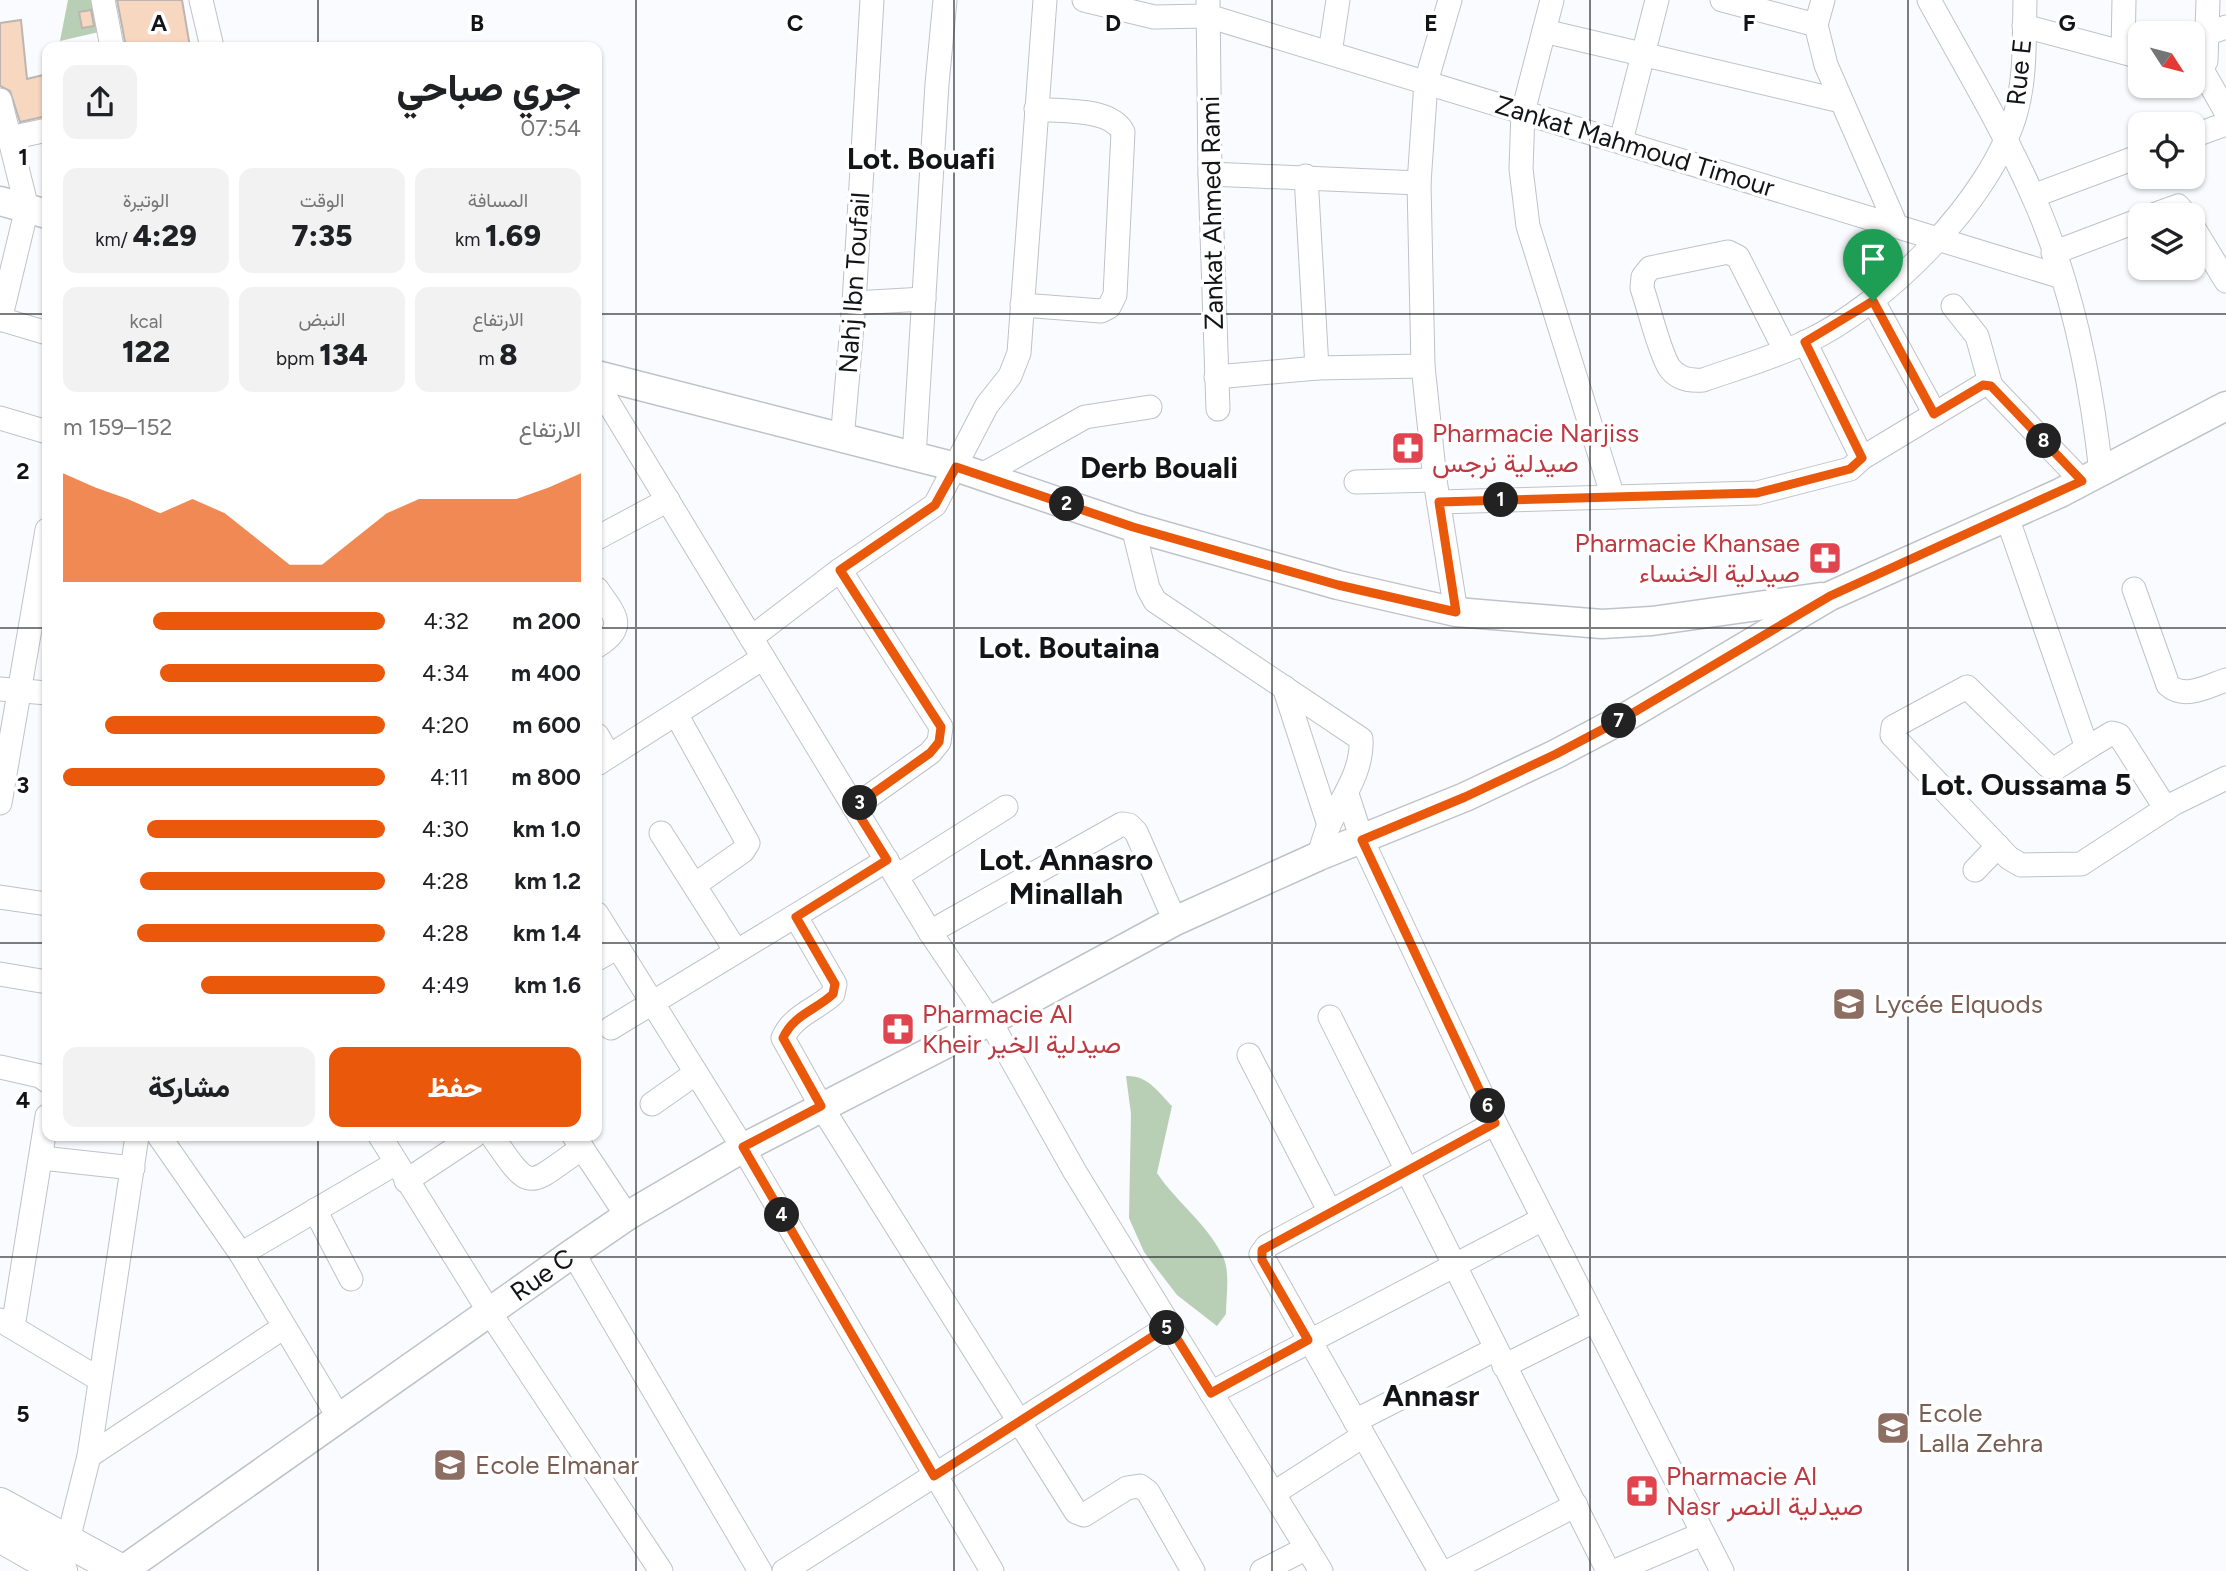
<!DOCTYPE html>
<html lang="ar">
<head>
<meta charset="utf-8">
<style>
	:root { --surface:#fff; --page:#f2f2f2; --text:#202124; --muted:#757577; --accent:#ea580c }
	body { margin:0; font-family:Figtree,Vazirmatn,sans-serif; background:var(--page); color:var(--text); direction:rtl; height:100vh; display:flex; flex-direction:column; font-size:26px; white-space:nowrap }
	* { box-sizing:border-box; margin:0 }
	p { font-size:23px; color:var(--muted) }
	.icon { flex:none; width:38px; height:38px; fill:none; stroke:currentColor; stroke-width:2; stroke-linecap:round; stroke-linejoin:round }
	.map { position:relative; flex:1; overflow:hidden; direction:ltr }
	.sheet { position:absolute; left:42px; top:42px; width:560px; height:1099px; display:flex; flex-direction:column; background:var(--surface); border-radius:14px; box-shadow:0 2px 5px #0004; direction:rtl }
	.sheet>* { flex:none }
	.needle { width:46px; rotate:126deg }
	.buttons { position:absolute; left:2128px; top:21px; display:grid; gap:14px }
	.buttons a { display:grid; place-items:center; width:77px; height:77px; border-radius:14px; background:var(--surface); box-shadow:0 2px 5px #0004; font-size:35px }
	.pin { position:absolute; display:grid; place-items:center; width:60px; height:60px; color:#fff; margin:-72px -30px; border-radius:50% 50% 50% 0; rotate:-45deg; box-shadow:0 0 7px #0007 }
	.pin .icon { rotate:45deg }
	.km { position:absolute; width:35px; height:35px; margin:-18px; border-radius:50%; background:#222; color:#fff; font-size:19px; line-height:35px; text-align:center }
	.round { display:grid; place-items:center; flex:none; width:74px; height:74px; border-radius:14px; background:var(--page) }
	.summary { display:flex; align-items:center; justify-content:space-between; height:119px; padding:0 21px }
	h1 { font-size:38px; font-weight:800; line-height:52px }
	.figures { display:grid; grid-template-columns:repeat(3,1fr); gap:10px; height:119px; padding:7px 21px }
	.figures div { display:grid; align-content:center; border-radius:14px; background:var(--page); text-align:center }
	.figures b { font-size:30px; font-weight:800 }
	.figures small { font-size:19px; font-weight:400 }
	.figures p { font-size:19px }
	.chart { height:196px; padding:14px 21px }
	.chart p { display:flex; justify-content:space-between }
	.chart svg { width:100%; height:126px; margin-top:7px; fill:var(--accent); opacity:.7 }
	.primary-button { display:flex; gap:14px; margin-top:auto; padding:14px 21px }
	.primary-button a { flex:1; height:80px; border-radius:14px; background:var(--accent); color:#fff; font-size:28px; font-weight:800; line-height:80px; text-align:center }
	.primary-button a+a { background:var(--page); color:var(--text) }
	ul { padding:0 21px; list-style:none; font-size:23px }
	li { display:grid; grid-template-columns:112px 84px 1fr; align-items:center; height:52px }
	li i { height:18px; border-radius:9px; background:var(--accent) }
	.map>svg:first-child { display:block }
	.green { fill:#b8cfb6 }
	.building { fill:#f8d7c1; stroke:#bdb5b0; stroke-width:2 }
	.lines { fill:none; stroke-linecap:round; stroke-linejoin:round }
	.minor-casing { stroke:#bfc2ca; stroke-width:25 }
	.tertiary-casing { stroke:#bfc2ca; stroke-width:31 }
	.secondary-casing { stroke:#bfc2ca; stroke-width:34 }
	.minor { stroke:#fff; stroke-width:23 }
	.tertiary { stroke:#fff; stroke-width:28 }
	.secondary { stroke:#fff; stroke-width:32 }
	.route-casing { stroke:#fff; stroke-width:14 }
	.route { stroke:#ea580c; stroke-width:9 }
	.grid { fill:none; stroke:#131417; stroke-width:2; stroke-opacity:0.55 }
	.labels { text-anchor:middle; stroke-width:7; stroke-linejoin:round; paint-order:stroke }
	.street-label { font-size:26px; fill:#131417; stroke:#fff }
	.health-label { font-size:26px; fill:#be3a42; stroke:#fff; text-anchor:start }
	.education-label { font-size:26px; fill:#785e54; stroke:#fff; text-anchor:start }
	.quarter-label { font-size:30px; font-weight:bold; fill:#131417; stroke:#fff }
	.grid-label { font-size:23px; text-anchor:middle; font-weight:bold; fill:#131417; stroke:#fff; stroke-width:7; stroke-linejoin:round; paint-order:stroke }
</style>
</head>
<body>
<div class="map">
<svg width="2226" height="1571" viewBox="0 0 2226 1571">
	<rect width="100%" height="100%" fill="#f9fbfe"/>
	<!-- green -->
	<g class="green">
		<path d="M68 0H95L99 32 60 41Z"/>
		<path d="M1126 1076C1148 1075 1158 1092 1172 1106L1157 1173C1177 1203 1209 1225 1224 1259 1230 1274 1226 1298 1226 1314L1217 1326 1177 1295 1144 1252 1129 1218 1131 1114Z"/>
	</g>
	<!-- building -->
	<g class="building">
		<path d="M117 0H182L190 47H126Z"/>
		<path d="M91 10 94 26 82 28 79 12Z"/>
		<path d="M21 20 27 79 47 74V116L20 122 10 91 0 86V23Z"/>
	</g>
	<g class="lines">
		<defs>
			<g id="minor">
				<path d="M103 0 112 47"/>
				<path d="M201 0 212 47"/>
				<path d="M1084 0 1154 17 1208 16 2062 277"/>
				<path d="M1208 0 1210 174 1218 409"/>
				<path d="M1450 0 1426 82 1419 183 1423 366 1435 480 1456 612"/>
				<path d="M1552 0 1523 112 1521 169 1528 226 1613 497"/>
				<path d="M1722 0 1816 25"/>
				<path d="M1823 0 1816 25 1826 65 1896 225"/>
				<path d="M1929 0C1964 64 2002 127 2032 194 2071 281 2091 378 2101 473"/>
				<path d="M2024 26 2140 57"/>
				<path d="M1544 31 1841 101"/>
				<path d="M2206 34 2226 27"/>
				<path d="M2123 52 2124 0"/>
				<path d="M1330 53 1338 0"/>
				<path d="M2201 68 2226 112"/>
				<path d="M2193 70 2201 68 2206 61 2208 0"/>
				<path d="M0 100 27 208 0 320"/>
				<path d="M2193 136 2226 124"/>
				<path d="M10 138 47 130"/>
				<path d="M1621 141 1657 0"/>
				<path d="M1210 174 1419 183"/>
				<path d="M1306 176 1317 368"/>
				<path d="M2033 196 2140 156"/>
				<path d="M2153 215 2178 206 2186 215"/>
				<path d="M2193 227 2226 281"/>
				<path d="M2053 253 2140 220"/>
				<path d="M1873 301 1935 414"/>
				<path d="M854 303 924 299"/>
				<path d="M1022 305 1101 311 1109 307 1115 295 1123 132C1110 107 1061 112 1036 109"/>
				<path d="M1953 306 1977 336 1991 386"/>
				<path d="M0 319 47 333"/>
				<path d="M1805 342 1862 458"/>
				<path d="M1785 350 1738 257 1728 252 1650 268 1643 277 1642 288C1649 308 1659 351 1669 367 1677 379 1691 381 1703 380 1737 368 1772 358 1804 343 1885 306 1992 199 2016 112 2026 76 2024 37 2025 0"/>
				<path d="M1216 377 1317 368 1423 366"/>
				<path d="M597 384 930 932 990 1021 1075 1172 1321 1571"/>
				<path d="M0 418 47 432"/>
				<path d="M842 440 854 303 872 0"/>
				<path d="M914 457 937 84 945 0"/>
				<path d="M982 475 1085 417 1150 407"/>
				<path d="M1356 482 1435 480"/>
				<path d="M1439 502 1757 493 1850 469 1862 458 1983 385 1991 386 2082 481"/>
				<path d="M2007 517 2087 748 2056 768 2048 766 1967 687 1893 727 1892 735 2009 858 2021 865 2081 864 2173 804 2226 778"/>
				<path d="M1133 527 1148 588 1155 601 1361 739C1363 770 1343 797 1330 823 1325 833 1322 845 1319 856"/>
				<path d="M597 538 668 500"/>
				<path d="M840 570 941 727 939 742 930 753 854 807"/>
				<path d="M597 589C614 614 629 627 597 646"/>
				<path d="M2134 589 2168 685C2185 700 2208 686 2226 680"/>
				<path d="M751 638 840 570 935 505 987 405 1010 376 1019 353 1045 0"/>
				<path d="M1284 687 1329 825"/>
				<path d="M0 689 47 693"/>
				<path d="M676 714 748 843 743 851 696 884"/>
				<path d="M597 735 609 756"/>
				<path d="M2087 748 2112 733 2119 735 2166 809"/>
				<path d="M597 764 763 658"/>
				<path d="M1347 794 1362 840 1495 1123 1722 1571"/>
				<path d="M0 803 47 530"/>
				<path d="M661 833 736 951"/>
				<path d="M1975 870 1998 846"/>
				<path d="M897 876 1006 807"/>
				<path d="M0 897 47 904"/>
				<path d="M597 914 743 1148 992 1571"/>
				<path d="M796 917 835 984 833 994C816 1010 793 1015 783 1038L821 1106 1076 1512 1084 1515 1127 1488 1140 1486 1148 1492 1193 1571"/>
				<path d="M930 932 1122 824 1129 825 1136 832 1175 921"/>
				<path d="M597 959 618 947"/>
				<path d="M0 974 47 982"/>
				<path d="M1330 1017 1608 1571"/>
				<path d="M611 1028 887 860"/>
				<path d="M1249 1055 1329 1210"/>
				<path d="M0 1067 40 1076 47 1081"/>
				<path d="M652 1104 696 1073"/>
				<path d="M159 1136 241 1254 338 1416"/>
				<path d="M380 1136 490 1313 661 1571"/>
				<path d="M492 1136C532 1194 526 1187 582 1148"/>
				<path d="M574 1136 627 1216"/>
				<path d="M42 1158 133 1168"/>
				<path d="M406 1181 474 1136"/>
				<path d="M315 1210 351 1279"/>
				<path d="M573 1253 760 1571"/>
				<path d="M241 1254 396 1163"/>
				<path d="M0 1320 99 1379"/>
				<path d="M13 1327 47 1116"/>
				<path d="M1504 1366 1594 1321"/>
				<path d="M1211 1393 1543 1219"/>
				<path d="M1355 1421 1496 1349"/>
				<path d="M89 1456 284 1327"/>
				<path d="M1274 1493 1363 1436"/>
				<path d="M64 1556 89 1456 137 1136"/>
				<path d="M784 1571 1169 1326"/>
				<path d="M1262 1571 1307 1548"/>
				<path d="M1440 1571 1261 1254 1267 1246 1495 1123"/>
				<path d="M1449 1571 1576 1505"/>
				<path d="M1615 1571 1702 1534"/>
			</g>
			<g id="tertiary">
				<path d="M0 201 47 214"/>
				<path d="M597 375 956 467 1133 527 1338 585 1456 612 1602 624 1652 621 1821 597"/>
				<path id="s1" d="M122 1571 573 1253 627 1216 743 1148 990 1021 1175 921 1319 856 1465 797 1556 754 1626 717 1830 596 2060 493 2226 406"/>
			</g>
			<g id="secondary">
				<path d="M0 1504 122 1571"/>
				<path d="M0 1536 61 1571"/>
			</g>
		</defs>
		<!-- minor casing -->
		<use href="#minor" class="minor-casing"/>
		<!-- tertiary casing -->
		<use href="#tertiary" class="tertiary-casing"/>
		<!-- secondary casing -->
		<use href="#secondary" class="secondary-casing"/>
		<!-- minor -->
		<use href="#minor" class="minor"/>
		<!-- tertiary -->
		<use href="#tertiary" class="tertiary"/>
		<!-- secondary -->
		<use href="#secondary" class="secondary"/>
	</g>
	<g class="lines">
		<defs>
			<path id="route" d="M1873 301 1934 414 1983 385 1991 386 2082 481 1830 596 1626 717 1556 754 1465 797 1362 840 1495 1123 1262 1250V1260L1308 1340 1211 1393 1169 1326 934 1476 743 1147 821 1106 783 1038C793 1015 816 1010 833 994L835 984 796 917 887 860 854 807 930 753 939 742 941 727 840 570 935 505 956 467 1133 527 1338 585 1456 612 1439 502 1757 493 1850 469 1862 458 1805 342Z"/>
		</defs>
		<!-- route casing -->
		<use href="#route" class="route-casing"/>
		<!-- route -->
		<use href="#route" class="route"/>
	</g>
	<!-- grid -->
	<path class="grid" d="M318 0V47M636 0V1571M954 0V1571M1272 0V1571M1590 0V1571M1908 0V1571M0 314H47M597 314H2226M0 628H47M597 628H2226M0 943H47M597 943H2226M318 1136V1571M0 1257H2226"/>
	<!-- icons -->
	<defs>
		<symbol id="pharmacy-square" viewBox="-11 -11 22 22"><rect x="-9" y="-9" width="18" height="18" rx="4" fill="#e0444e" stroke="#fff"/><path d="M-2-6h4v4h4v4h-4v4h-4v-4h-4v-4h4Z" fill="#fff"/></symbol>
		<symbol id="school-square" viewBox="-11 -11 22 22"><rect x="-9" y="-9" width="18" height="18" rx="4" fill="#8d6e63" stroke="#fff"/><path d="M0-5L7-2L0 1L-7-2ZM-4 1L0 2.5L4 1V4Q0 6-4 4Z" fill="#fff"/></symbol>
	</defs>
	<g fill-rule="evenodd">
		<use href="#pharmacy-square" x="1389" y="429" width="38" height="38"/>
		<use href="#pharmacy-square" x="1806" y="539" width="38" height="38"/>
		<use href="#school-square" x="1830" y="985" width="38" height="38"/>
		<use href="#pharmacy-square" x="879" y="1010" width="38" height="38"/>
		<use href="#school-square" x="1874" y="1409" width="38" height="38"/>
		<use href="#school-square" x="431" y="1446" width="38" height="38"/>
		<use href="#pharmacy-square" x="1623" y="1472" width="38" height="38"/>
	</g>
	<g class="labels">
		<!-- street labels -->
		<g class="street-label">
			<text transform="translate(2019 72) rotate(-84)" y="9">Rue E</text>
			<text transform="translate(1635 146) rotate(17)" y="9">Zankat Mahmoud Timour</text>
			<text transform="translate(1212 213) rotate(-91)" y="9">Zankat Ahmed Rami</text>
			<text transform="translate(854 283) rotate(-86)" y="9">Nahj Ibn Toufail</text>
			<text dy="9" stroke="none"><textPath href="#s1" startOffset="514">Rue C</textPath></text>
		</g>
		<!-- health labels -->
		<g class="health-label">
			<text x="1432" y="442">Pharmacie Narjiss<tspan x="1432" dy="30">صيدلية نرجس</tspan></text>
			<text x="1800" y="552" text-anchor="end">Pharmacie Khansae<tspan x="1800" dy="30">صيدلية الخنساء</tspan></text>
			<text x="922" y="1023">Pharmacie Al<tspan x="922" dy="30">Kheir صيدلية الخير</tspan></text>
			<text x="1666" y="1485">Pharmacie Al<tspan x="1666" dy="30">Nasr صيدلية النصر</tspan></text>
		</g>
		<!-- education labels -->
		<g class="education-label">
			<text x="1874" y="1013">Lycée Elquods</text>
			<text x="1918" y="1422">Ecole<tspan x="1918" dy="30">Lalla Zehra</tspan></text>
			<text x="475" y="1474">Ecole Elmanar</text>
		</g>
		<!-- quarter labels -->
		<g class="quarter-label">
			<text x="921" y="169">Lot. Bouafi</text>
			<text x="1159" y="478">Derb Bouali</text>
			<text x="1069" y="658">Lot. Boutaina</text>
			<text x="2026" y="795">Lot. Oussama 5</text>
			<text x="1066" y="870">Lot. Annasro<tspan x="1066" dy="34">Minallah</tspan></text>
			<text x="1431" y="1406">Annasr</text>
		</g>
	</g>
	<g class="grid-label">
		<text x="159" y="31">A</text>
		<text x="477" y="31">B</text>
		<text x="795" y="31">C</text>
		<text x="1113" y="31">D</text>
		<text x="1431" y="31">E</text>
		<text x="1749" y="31">F</text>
		<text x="2067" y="31">G</text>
		<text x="23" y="165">1</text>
		<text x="23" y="479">2</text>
		<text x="23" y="793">3</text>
		<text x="23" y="1108">4</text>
		<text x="23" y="1422">5</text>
	</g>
</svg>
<div class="buttons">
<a><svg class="needle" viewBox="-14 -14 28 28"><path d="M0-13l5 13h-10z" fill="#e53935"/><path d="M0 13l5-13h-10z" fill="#757577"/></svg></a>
<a><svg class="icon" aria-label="locate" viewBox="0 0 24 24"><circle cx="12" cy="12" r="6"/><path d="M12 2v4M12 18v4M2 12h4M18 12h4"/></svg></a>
<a><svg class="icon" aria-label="layers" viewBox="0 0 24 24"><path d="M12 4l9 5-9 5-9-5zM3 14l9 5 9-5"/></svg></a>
</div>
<div class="pin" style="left:1873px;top:301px;background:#1e9e55"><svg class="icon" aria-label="arrive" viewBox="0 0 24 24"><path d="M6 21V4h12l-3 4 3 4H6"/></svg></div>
<b class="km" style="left:1501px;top:500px">1</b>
<b class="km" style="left:1067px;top:504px">2</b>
<b class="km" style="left:860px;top:803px">3</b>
<b class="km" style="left:782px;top:1215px">4</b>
<b class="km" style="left:1167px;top:1328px">5</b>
<b class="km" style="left:1488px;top:1106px">6</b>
<b class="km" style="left:1619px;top:721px">7</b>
<b class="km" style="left:2044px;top:441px">8</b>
<section class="sheet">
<div class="summary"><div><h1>جري صباحي</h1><p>07:54</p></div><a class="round"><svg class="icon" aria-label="share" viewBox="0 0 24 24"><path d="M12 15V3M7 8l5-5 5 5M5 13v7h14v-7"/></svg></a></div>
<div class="figures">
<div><p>المسافة</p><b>1.69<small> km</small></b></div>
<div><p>الوقت</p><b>7:35</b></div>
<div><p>الوتيرة</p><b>4:29<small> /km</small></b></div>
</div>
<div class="figures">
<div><p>الارتفاع</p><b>8<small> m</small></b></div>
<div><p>النبض</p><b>134<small> bpm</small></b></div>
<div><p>kcal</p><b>122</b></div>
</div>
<div class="chart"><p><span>الارتفاع</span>152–159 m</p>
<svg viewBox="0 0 160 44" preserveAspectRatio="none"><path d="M0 44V6L10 11L20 15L30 20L40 15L50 20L60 29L70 38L80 38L90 29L100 20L110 15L120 15L130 15L140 15L150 11L160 6V44z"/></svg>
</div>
<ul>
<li><b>200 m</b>4:32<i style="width:72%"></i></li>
<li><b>400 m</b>4:34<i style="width:70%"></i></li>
<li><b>600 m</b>4:20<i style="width:87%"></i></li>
<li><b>800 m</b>4:11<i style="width:100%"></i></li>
<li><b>1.0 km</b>4:30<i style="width:74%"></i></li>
<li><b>1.2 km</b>4:28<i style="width:76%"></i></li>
<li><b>1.4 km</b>4:28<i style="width:77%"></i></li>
<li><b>1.6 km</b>4:49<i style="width:57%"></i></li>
</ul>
<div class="primary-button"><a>حفظ</a><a>مشاركة</a></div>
</section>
</div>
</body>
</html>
